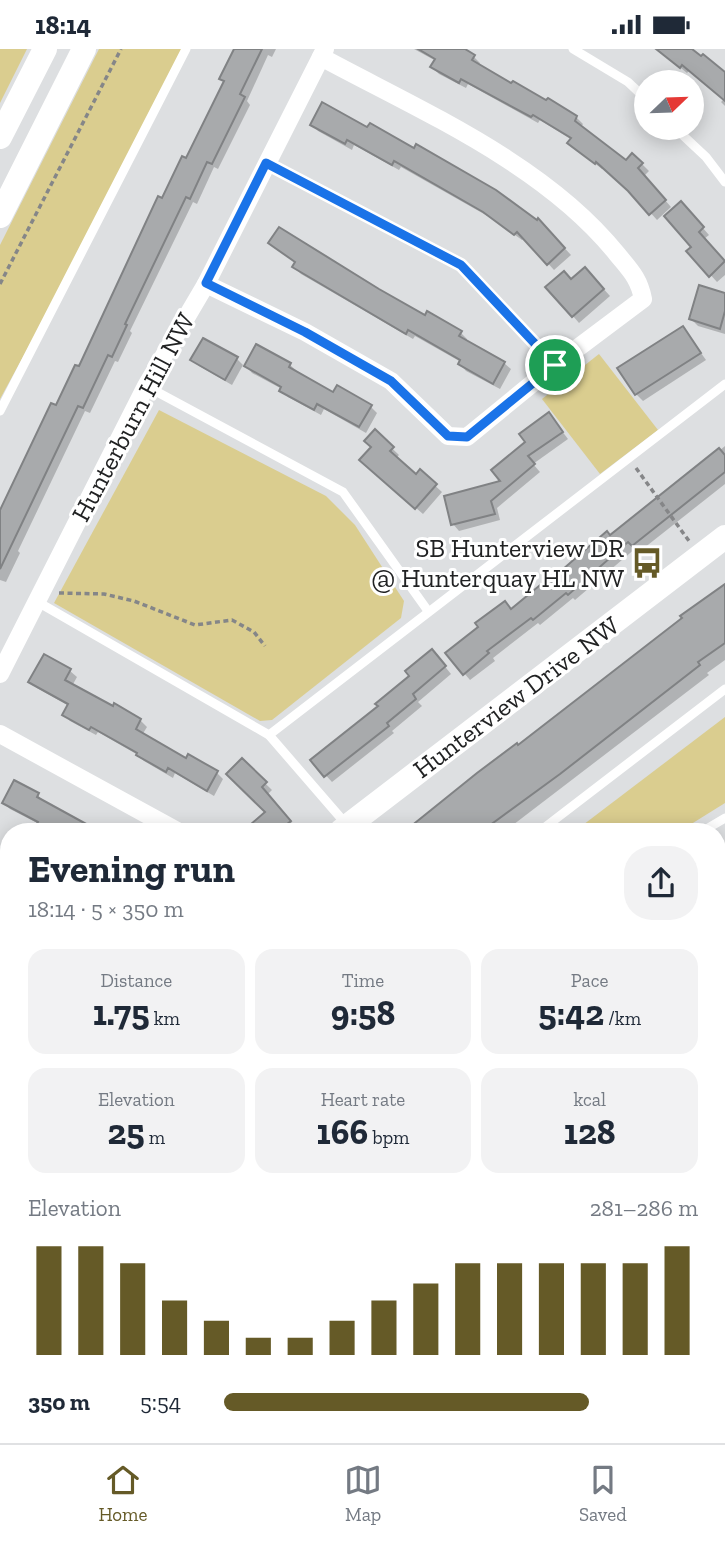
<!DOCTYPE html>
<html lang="en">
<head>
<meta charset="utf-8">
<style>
	:root { --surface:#fff; --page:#f2f2f3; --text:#1f2937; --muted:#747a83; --line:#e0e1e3; --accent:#655a27 }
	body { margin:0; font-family:"Zilla Slab",serif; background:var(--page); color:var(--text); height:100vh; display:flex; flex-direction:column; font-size:26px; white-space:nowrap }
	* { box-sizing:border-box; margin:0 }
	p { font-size:23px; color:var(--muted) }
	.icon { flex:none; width:38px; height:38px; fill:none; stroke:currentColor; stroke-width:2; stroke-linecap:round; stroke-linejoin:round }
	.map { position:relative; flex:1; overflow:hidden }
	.panel { position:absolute; left:0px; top:774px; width:726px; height:621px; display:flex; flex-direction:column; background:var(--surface); border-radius:28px 28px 0 0; box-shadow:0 4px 18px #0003 }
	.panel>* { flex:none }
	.needle { width:46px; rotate:67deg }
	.buttons { position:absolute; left:634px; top:21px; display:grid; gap:14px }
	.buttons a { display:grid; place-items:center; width:70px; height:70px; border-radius:50%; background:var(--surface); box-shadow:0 4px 18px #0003; font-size:35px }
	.pin { position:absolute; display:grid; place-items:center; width:60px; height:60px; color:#fff; margin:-30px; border:4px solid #fff; border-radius:50%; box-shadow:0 2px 7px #0007 }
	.round { display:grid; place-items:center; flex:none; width:74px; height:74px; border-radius:28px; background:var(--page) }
	.head { display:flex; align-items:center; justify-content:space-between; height:119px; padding:0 28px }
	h1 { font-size:38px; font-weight:700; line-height:52px }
	.metrics { display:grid; grid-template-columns:repeat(3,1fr); gap:10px; height:119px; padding:7px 28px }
	.metrics div { display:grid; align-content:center; border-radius:18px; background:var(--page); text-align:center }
	.metrics b { font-size:35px; font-weight:700 }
	.metrics small { font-size:19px; font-weight:400 }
	.metrics p { font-size:19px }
	.chart { height:196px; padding:14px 28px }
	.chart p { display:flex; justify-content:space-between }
	.chart svg { width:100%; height:126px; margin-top:7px; stroke:var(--accent); stroke-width:6 }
	ul { padding:0 28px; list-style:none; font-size:23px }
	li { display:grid; grid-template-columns:112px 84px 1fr; align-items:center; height:52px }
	li i { height:18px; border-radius:9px; background:var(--accent) }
	.status { display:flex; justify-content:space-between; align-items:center; height:49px; padding:0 35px; background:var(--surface); direction:ltr }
	.status svg { height:19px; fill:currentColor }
	.tab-bar { display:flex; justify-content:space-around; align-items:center; height:98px; border-top:2px solid var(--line); background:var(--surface); font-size:19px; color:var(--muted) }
	.tab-bar a { display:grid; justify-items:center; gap:4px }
	.tab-bar .active { color:var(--accent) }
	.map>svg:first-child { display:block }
	.green { fill:#dacd8f }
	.shadow { fill:#0003 }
	.building { fill:#a8aaac; stroke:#808284; stroke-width:2 }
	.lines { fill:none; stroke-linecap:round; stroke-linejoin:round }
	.path { stroke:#858688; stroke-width:3.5; stroke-dasharray:5 3.5; stroke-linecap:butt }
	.lane { stroke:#fff; stroke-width:9 }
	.street { stroke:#fff; stroke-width:18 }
	.secondary { stroke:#fff; stroke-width:24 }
	.route-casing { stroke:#fff; stroke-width:14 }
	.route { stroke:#1a73e8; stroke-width:9 }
	.labels { text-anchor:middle; stroke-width:6; stroke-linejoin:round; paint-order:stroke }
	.street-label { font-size:26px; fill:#212223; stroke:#fff }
	.poi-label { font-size:26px; fill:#212223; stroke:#fff; text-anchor:end }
</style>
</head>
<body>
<div class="status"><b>18:14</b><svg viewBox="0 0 49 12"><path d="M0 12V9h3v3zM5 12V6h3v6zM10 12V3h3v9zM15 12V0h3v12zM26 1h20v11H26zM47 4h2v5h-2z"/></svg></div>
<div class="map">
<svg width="725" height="1394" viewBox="0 0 725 1394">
	<rect width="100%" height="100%" fill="#dddfe1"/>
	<!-- green -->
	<g class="green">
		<path d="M0 0H27L0 54Z"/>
		<path d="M99 0H182L82 200 0 350V196Z"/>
		<path d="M599 305 658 381 600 425 542 350Z"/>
		<path d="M159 361 326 447 355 476 404 552 401 569 272 671 260 672 54 554Z"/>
		<path d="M725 668V754L680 782H575Z"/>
		<path d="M35 1386H290L292 1394H32Z"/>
	</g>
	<!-- shadow -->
	<g class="shadow">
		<path d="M235 0H276L272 8 268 6 247 52 250 56 218 120 214 118 197 155 193 153 130 282 132 284 118 313 115 312 90 364 85 362 18 502 20 504 6 533 0 531V465L80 320 163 151 187 111 225 33Z"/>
		<path d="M414 0H461L473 7 480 14 478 17 512 36 576 68 583 75 581 78 627 113 632 107 642 115 649 122 644 127 671 158 657 171 633 144 603 118 602 120 576 100 572 91 540 71 538 74 468 35 466 39 439 25 432 18 436 12Z"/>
		<path d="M658 0H689L725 25V57L721 53 724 50 689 22 687 24Z"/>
		<path d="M312 75 368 81 545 178 571 206 554 221 524 188 522 191 491 169 401 118 399 121 354 96 352 101 318 82Z"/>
		<path d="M687 161 709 186 704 190 725 214V226L717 233 689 202 693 198Z"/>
		<path d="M294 218 461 284 467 290 466 293 504 314 511 320 500 340 466 322 460 315 461 313 415 287 413 290 301 225Z"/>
		<path d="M592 227 610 247 579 274 573 267 572 232Z"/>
		<path d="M725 246V285L698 277 691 270Z"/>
		<path d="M683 279 706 311 643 352 636 345Z"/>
		<path d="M237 310 243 316 232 336 199 317 192 311Z"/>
		<path d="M290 316 297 322 334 345 371 358 377 364 366 384 324 360 321 366 288 348 282 340 252 324 246 317Z"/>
		<path d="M549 365 568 390 533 415 540 423 497 459 500 471 459 482 453 475 503 433 527 393Z"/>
		<path d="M375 383 399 406 396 409 416 427 420 423 442 443 423 465 368 417Z"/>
		<path d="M725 397V435L639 503 636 499 575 551 573 549 540 576 538 574 493 609 495 612 470 631 464 624 512 562 646 462Z"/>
		<path d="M725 536V611L707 624 709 626 505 782H408Z"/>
		<path d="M44 608 70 622 77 628 72 637 140 671 147 678 142 686 186 711 217 724 223 730 214 747 175 724 173 729 144 712 138 706 98 683 96 686 70 672 64 665 69 657 37 639 30 633Z"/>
		<path d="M438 609 451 625 418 653 422 657 392 682 394 684 332 733 312 711 380 657 411 627Z"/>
		<path d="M242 712 272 741 268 745 296 779 292 782H257L252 777 268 764Z"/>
		<path d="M38 746 44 754 95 782H36L39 775 10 760 4 754Z"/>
		<path d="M718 917 725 930V1024L718 1014Z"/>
		<path d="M0 939 9 943V972L0 968Z"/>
		<path d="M0 1202 9 1205V1296L0 1316Z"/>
		<path d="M725 1376V1394H717Z"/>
		<path d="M346 1386H506L509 1394H338L347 1390Z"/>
		<path d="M594 1386H646L642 1394H589Z"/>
	</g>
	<!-- building -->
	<g class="building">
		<path d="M234 0H262L240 45 245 48 212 115 207 113 190 150 186 148 125 275 127 276 112 308 108 306 83 359 78 357 0 520V461L51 354 56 356 75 316 79 317 158 147 162 149 182 107 186 109 224 32 219 30Z"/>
		<path d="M418 0H465L475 6 472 11 511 34 513 32 546 51 548 49 577 67 575 72 626 111 632 104 643 114 638 119 666 151 649 166 628 142 596 113 595 115 567 94 571 89 533 66 531 68 461 30 459 34 430 18 435 10Z"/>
		<path d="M656 0H692L701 7 703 5 725 23V52L682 16 680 19Z"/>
		<path d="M322 53 367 78 370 74 414 99 416 95 496 141 537 171 538 169 565 199 547 216 517 183 514 186 483 163 394 112 392 116 347 91 345 95 310 76Z"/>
		<path d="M681 152 704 178 699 183 725 212 709 228 686 202 691 198 664 167Z"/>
		<path d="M279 178 379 240 425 266 427 262 462 282 459 287 505 313 493 335 458 315 460 311 408 281 406 285 292 218 295 213 268 194Z"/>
		<path d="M585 218 604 240 572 268 545 238 564 222 571 230Z"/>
		<path d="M699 236 725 244V262L720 280 689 270Z"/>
		<path d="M683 277 701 304 635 346 617 319Z"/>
		<path d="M203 289 238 308 225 331 190 311Z"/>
		<path d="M256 295 291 314 289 318 333 343 337 336 372 356 359 378 317 355 314 361 279 342 281 338 244 317Z"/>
		<path d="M549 363 563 383 528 407 535 415 491 452 495 465 451 476 444 447 500 432 491 421 525 393 519 385Z"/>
		<path d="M375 380 394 398 390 402 416 425 420 420 437 435 415 460 359 411 371 398 364 392Z"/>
		<path d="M719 399 725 406V423L632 497 628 493 568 546 566 544 533 571 531 569 487 602 489 604 463 626 445 604 478 578 475 574 505 552 511 560 545 532 547 534 607 482 610 486Z"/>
		<path d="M725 535V594L698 613 700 616 560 725 482 782H405L477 724 517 694 518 696 682 569 680 567Z"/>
		<path d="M432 600 446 617 413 645 416 650 387 674 389 677 324 728 310 711 378 657 375 655 409 627 405 622Z"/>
		<path d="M44 605 71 620 65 631 113 657 114 654 141 670 136 680 186 709 188 705 218 722 207 742 168 719 166 723 136 706 137 704 91 678 89 681 62 666 68 655 28 633Z"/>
		<path d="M242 709 267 733 262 738 291 772 278 782H243L265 763 226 725Z"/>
		<path d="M14 731 39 744 37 748 99 782H33L38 773 2 754Z"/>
	</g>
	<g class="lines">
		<!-- path -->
		<g class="path">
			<path d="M0 235 121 0"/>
			<path d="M636 419 689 492"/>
			<path d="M59 544 104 545 134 552 195 576 232 571 254 583 265 597"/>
			<path d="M0 847 9 851"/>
			<path d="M718 1187 725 1191"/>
			<path d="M312 1394 316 1386"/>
		</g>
		<!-- lane -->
		<g class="lane">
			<path d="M573 0 628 33 646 50"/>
			<path d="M675 79 706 108 725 133"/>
			<path d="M266 114 461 216 555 316"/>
			<path d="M146 337 343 443 428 562"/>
			<path d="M0 362 186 0"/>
			<path d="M36 552 269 686 346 775"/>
			<path d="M269 686 725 335"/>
			<path d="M540 782 725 640"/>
			<path d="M703 782 725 769"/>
			<path d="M0 828 9 833"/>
			<path d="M718 874 725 884"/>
			<path d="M0 884 9 888"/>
			<path d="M0 1076 9 1050"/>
			<path d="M672 1394 676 1386"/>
		</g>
		<!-- street -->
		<g class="street">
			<path d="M206 235 305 283 391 332 448 387 467 388 555 316 643 250C639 229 630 221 617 205 545 115 421 62 321 8"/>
			<path d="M0 625 146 337 206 235 325 0"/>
			<path d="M0 685 177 782"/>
			<path d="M0 1020 9 1024"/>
			<path d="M718 1089 725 1080"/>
			<path d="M718 1314 725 1319"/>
			<path d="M544 1394 548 1386"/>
		</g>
		<!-- secondary -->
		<g class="secondary">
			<path d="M0 88 45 0"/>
			<path d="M0 167 84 0"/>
			<path d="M341 782 725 488"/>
			<path d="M13 1394 17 1386"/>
		</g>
	</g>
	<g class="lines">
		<defs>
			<path id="route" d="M266 114 461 216 555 316 467 388 448 387 391 332 305 283 206 234Z"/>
		</defs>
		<!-- route casing -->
		<use href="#route" class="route-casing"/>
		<!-- route -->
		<use href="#route" class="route"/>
	</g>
	<!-- icons -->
	<defs>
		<symbol id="bus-bare" viewBox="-9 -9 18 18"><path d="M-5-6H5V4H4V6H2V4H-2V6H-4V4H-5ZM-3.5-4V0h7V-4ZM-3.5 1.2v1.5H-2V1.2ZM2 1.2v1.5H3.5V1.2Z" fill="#655a27" stroke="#fff" stroke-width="2.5" paint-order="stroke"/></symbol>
	</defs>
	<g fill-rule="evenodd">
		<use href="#bus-bare" x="625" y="492" width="44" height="44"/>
	</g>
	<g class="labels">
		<!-- street labels -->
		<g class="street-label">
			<text transform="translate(133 368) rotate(-62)" y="9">Hunterburn Hill NW</text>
			<text transform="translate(516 648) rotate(-37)" y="9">Hunterview Drive NW</text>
		</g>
		<!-- poi labels -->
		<g class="poi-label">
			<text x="624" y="508">SB Hunterview DR<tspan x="624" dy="30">@ Hunterquay HL NW</tspan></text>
		</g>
	</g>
</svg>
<div class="buttons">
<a><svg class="needle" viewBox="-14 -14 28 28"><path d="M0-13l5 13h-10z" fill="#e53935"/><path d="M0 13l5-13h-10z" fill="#747a83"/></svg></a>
</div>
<div class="pin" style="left:555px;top:316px;background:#1e9e55"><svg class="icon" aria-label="arrive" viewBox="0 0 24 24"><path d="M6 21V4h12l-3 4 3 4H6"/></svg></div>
<section class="panel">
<div class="head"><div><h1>Evening run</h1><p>18:14 · 5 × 350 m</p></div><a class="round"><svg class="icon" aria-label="share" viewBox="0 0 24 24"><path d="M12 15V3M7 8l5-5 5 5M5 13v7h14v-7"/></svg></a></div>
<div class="metrics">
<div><p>Distance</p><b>1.75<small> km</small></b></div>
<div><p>Time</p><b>9:58</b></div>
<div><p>Pace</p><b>5:42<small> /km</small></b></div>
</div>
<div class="metrics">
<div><p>Elevation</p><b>25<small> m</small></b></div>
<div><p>Heart rate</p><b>166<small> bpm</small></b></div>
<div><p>kcal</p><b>128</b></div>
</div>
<div class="chart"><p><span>Elevation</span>281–286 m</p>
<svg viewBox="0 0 160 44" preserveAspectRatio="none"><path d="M5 44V6M15 44V6M25 44V12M35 44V25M45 44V32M55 44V38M65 44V38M75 44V32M85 44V25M95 44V19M105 44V12M115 44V12M125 44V12M135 44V12M145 44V12M155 44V6"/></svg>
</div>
<ul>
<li><b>350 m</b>5:54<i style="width:77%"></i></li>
</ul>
</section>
</div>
<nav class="tab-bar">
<a class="active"><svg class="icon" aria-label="home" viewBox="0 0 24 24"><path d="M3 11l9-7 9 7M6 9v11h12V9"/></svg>Home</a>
<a><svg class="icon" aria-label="map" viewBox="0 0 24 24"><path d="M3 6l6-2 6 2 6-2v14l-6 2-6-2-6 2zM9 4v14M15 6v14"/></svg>Map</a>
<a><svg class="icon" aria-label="saved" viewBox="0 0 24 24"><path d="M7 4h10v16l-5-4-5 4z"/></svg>Saved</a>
</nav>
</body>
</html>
